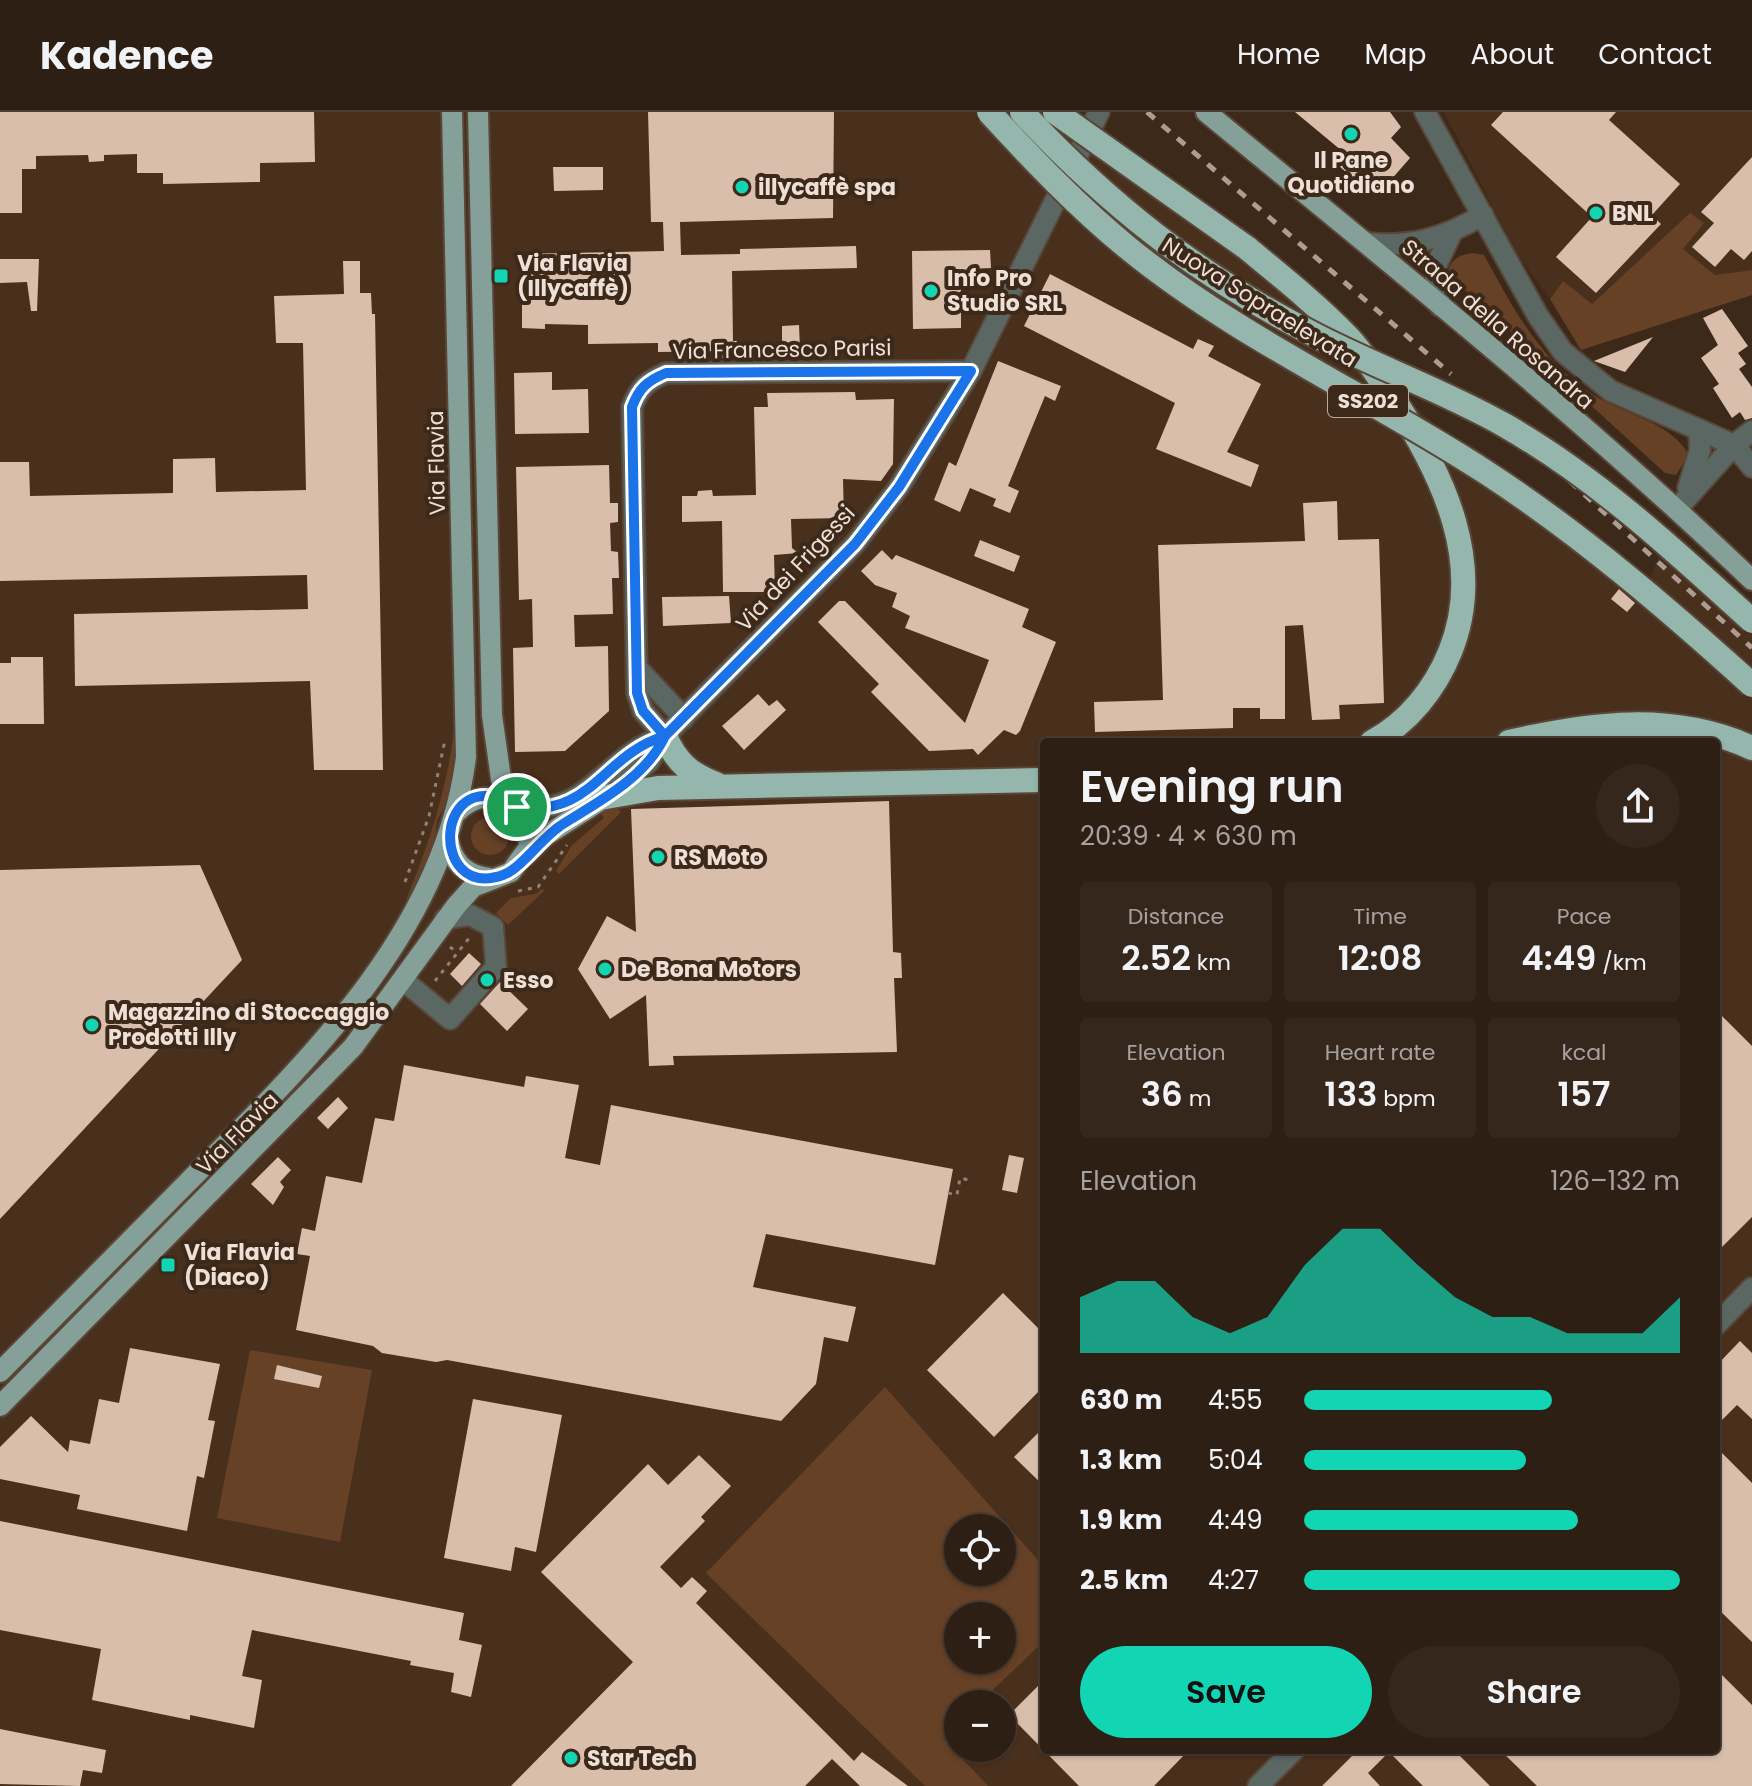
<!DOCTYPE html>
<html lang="en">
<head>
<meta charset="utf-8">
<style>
	:root { --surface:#2e1f14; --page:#36271d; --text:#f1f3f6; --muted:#a7a2a0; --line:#493d34; --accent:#12d5b4 }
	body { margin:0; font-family:Poppins,sans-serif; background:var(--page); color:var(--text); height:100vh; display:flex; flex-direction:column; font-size:30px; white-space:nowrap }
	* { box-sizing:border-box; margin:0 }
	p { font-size:26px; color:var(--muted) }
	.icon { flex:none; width:44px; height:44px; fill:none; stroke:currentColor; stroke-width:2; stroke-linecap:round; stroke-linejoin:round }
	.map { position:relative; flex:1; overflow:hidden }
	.side { position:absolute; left:1040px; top:626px; width:680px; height:1016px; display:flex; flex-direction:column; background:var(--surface); border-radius:8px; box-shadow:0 2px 6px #0004,0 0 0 2px var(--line) }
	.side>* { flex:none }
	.fabs { position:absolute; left:944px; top:1402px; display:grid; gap:16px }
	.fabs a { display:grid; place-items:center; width:72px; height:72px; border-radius:50%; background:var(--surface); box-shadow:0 2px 6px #0004,0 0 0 2px var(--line); font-size:40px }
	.pin { position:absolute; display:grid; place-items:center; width:68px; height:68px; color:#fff; margin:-34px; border:4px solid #fff; border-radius:50%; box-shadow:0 2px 8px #0007 }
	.round { display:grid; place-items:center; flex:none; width:84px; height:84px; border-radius:42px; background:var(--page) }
	.overview { display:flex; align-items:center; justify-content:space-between; height:136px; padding:0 40px }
	h1 { font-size:44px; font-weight:600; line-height:60px }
	.stats { display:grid; grid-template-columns:repeat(3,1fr); gap:12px; height:136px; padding:8px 40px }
	.stats div { display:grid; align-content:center; border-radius:8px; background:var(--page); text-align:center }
	.stats b { font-size:34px; font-weight:600 }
	.stats small { font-size:22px; font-weight:400 }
	.stats p { font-size:22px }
	.chart { height:224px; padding:16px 40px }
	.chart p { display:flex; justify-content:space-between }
	.chart svg { width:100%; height:144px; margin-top:8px; fill:var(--accent); opacity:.7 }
	.cta { display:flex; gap:16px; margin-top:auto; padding:16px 40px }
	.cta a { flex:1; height:92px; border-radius:48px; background:var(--accent); color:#111; font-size:32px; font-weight:600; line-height:92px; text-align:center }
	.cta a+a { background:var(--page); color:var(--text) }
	ul { padding:0 40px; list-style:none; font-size:26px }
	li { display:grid; grid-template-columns:128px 96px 1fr; align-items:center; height:60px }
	li i { height:20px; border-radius:10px; background:var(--accent) }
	header { display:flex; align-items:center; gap:48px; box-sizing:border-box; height:112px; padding:0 40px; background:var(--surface); border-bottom:2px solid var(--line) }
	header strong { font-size:38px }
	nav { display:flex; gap:44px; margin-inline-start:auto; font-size:28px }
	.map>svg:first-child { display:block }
	.built { fill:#49301d; fill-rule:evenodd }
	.green { fill:#664126; fill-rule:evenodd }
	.building { fill:#d9beac }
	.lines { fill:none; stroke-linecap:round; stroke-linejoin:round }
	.minor-casing { stroke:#594638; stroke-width:24 }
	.major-casing { stroke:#594638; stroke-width:24 }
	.highway-casing { stroke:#594638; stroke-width:28 }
	.path { stroke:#928174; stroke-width:3; stroke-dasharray:4 6; stroke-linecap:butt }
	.minor { stroke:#5a6763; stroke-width:20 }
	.major { stroke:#84a098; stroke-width:20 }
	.highway { stroke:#94b6ac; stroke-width:24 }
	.rail { stroke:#ac9c91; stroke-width:5; stroke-dasharray:10 10; stroke-linecap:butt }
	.highway-bridge-casing { stroke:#594638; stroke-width:28; stroke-linecap:butt }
	.highway-bridge { stroke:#94b6ac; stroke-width:24 }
	.route-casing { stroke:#fff; stroke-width:16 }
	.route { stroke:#1a73e8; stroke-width:10 }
	.poi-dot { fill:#12d5b4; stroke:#3d291a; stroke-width:3 }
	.labels { text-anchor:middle; stroke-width:8; stroke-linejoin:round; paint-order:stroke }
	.shield { fill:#3d291a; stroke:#b9a99e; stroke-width:2 }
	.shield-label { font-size:20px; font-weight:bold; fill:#eee0d7 }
	.poi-label { font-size:22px; font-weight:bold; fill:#eee0d7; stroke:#3d291a; text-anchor:start }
	.street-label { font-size:22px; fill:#eee0d7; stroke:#3d291a }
</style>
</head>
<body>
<header>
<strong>Kadence</strong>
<nav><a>Home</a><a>Map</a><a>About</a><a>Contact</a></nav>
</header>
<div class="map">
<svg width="1752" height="1674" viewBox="0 0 1752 1674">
	<rect width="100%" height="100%" fill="#3d291a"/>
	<!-- built -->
	<g class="built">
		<path d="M0 0H1077L1105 17 1439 316 1642 487 1670 416 1752 489V1674H0ZM1044 630H1716V1638H1044ZM958 1416H1002V1460H958ZM958 1504H1002V1548H958ZM958 1592H1002V1636H958Z"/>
		<path d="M1444 0H1752V158L1715 163 1683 137 1690 101 1591 193 1563 169 1550 187 1517 142Z"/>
	</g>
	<!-- green -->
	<g class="green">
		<path d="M1690 101 1704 111 1683 137 1715 163 1752 158V183L1581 238 1550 187 1563 169 1592 192Z"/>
		<path d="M1473 141 1484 143C1514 198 1538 245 1592 282 1624 303 1670 309 1689 343L1676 363 1665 361 1447 162C1451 147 1458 143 1473 141Z"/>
		<path d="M454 618H457L455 662 448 689 437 708 433 740 410 790 406 788C429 732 447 677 454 618Z"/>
		<path d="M611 691 621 700 559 762 556 759 572 733 604 706 599 698Z"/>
		<circle cx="490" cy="724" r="19"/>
		<path d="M541 777 545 778 508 813 496 801 511 786 536 782Z"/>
		<path d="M250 1238 372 1258 340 1430 217 1406Z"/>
		<path d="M885 1275 1044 1455V1529L978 1592H958V1611L943 1626 988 1674H925L706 1461ZM958 1416H1002V1460H958ZM958 1504H1002V1548H958Z"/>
	</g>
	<!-- building -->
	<g class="building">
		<path d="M0 0H314L315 50 260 51V70L163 72V61H137V42L104 43V49L89 50 88 43 36 44V57H22V101H0Z"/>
		<path d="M648 0H834L833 106 680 110 681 143 740 142V137L856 134 857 156 732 159 733 229H737L738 245 722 246V239L658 240V231L588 232V213L545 212V217L522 216V142L664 139 663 110H651Z"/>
		<path d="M1295 0H1390L1401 15 1391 26 1410 46 1376 85 1334 50 1342 39Z"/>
		<path d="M1503 0H1616L1609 8 1680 72 1652 103 1661 112 1596 181 1556 145 1592 105 1491 13Z"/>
		<path d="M1752 45V139L1744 148 1731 137 1715 155 1692 135 1714 111 1701 100Z"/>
		<path d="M553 55H603V78L554 79Z"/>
		<path d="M990 138 991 156 967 157 968 169 961 170V216L913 217 912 139Z"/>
		<path d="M0 147H39L37 199H31L27 170 0 171Z"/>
		<path d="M343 149H360V181H371L372 202H375L383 658H314L310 569 75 574 74 502 308 497 307 463 0 469V350H29L30 384 173 381V347L215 346 216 380 306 378 303 231H276L274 184 344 182Z"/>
		<path d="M1050 162 1193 237 1198 227 1214 234 1208 244 1261 272 1227 340 1259 353 1251 375 1156 337 1175 291 1024 214Z"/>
		<path d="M1722 197 1748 234 1738 241 1746 252 1739 257 1752 275V306L1745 308 1740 300 1732 306 1713 276 1719 272 1701 246 1718 233 1703 206Z"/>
		<path d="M799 213 800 238 782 239V214Z"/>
		<path d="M1653 225 1625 260 1594 249Z"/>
		<path d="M998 249 1061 274 1055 289 1045 284 1008 374 1019 379 1010 401 993 394 996 387 970 376 960 400 934 388 949 350 956 354Z"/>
		<path d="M552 260V278L588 277 589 321 515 322 514 261Z"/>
		<path d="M855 280 856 288 894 287 893 352 881 369 843 367 844 406 791 407 792 436 798 441 774 443 775 480H723L722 409 682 410V384H697L698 379 712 378 713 384 756 383 754 295H768L767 281Z"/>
		<path d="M609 353 610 391H618V410L610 411 611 439 618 440 619 466H612L613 502 574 503 575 535 608 534 609 599 565 639 515 640 513 536 533 535 532 487 519 488 516 355Z"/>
		<path d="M1337 389 1338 428 1379 427 1384 591 1339 593 1340 607 1312 608 1303 513 1285 514V607H1260V596H1233V616L1095 620 1094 590 1163 588 1158 433 1305 429 1303 391Z"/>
		<path d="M980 428 1020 444 1014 460 974 444Z"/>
		<path d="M882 438 892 448 896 443 1029 497 1022 515 1056 530 1020 619 1016 623 1004 618 978 643 973 637 929 639 871 580 879 572 818 510 839 489H845L965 611 989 548 905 516 910 504 892 495 897 481 875 473 861 459Z"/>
		<path d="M1619 477 1635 491 1627 500 1611 487Z"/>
		<path d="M729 484 731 511 663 514 662 485Z"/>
		<path d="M11 545H43L44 612H0V551H11Z"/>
		<path d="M758 582 769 594 777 588 786 598 744 638 722 614Z"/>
		<path d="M889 689 893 840 901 841 902 866H894L897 940 673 944 674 953 649 954 646 883 610 907 578 857 607 804 636 820 631 697Z"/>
		<path d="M200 753 242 848 0 1107V758Z"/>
		<path d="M469 841 481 852 462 874 450 862Z"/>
		<path d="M500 870 528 897 507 919 480 892Z"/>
		<path d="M1716 898 1752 934V1105L1716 1141Z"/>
		<path d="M404 953 524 975 526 964 579 973 565 1046 600 1053 611 993 953 1057 935 1153 766 1122 753 1175 856 1195 848 1230 824 1225 816 1272 781 1309 447 1248 436 1250 382 1241 373 1234 296 1218 310 1144 297 1142 302 1116 315 1119 326 1064 362 1071 375 1006 394 1009Z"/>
		<path d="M338 985 348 996 328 1017 317 1006Z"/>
		<path d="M1009 1043 1024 1046 1017 1081 1002 1078Z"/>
		<path d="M278 1045 291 1058 280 1070 284 1075 273 1093 251 1072Z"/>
		<path d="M1003 1181 1044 1222V1274L994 1325 927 1258Z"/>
		<path d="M1740 1229 1752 1241V1307L1737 1293 1716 1314V1254Z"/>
		<path d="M130 1236 220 1252 208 1308 215 1309 204 1366 197 1364 187 1419 77 1397 80 1383 0 1367V1335L31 1304 68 1340 70 1328 90 1332 99 1287 119 1291Z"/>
		<path d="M277 1253 322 1264 319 1276 274 1267Z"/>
		<path d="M473 1287 562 1303 536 1440 515 1435 511 1459 444 1446Z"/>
		<path d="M1044 1315V1374L1014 1345Z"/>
		<path d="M1716 1335 1752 1371V1530L1716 1495Z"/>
		<path d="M699 1343 731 1374 701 1405 705 1409 660 1455 681 1476 692 1465 707 1479 696 1491 854 1649 862 1640 908 1674H860L832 1647 805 1674H511L633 1550 541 1460 648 1352 668 1373Z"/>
		<path d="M0 1409 464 1501 459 1528 482 1533 471 1585 451 1580 454 1561 410 1553 411 1549 252 1518 242 1564 262 1568 254 1616 190 1603V1608L92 1588 101 1537 0 1518Z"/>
		<path d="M1716 1557 1752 1593V1674H1537L1500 1638H1716Z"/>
		<path d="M1044 1568V1638H1189L1154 1674H1079L1009 1603Z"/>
		<path d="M0 1617 106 1638 102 1661 83 1658 80 1674 0 1672Z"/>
		<path d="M1358 1638H1454L1490 1674H1423L1389 1640 1368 1661 1380 1674H1322Z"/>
	</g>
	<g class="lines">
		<defs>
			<g id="minor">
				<path d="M1425 0 1538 204 1563 240 1611 279 1734 333 1752 355"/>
				<path d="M1366 131C1411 136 1444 126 1483 103"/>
				<path d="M1440 194 1434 158 1451 122"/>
				<path d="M1688 376 1700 338 1699 319"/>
				<path d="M1677 397 1734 333 1752 319"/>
				<path d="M638 557 684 606"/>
				<path d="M665 624 643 599 637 581 632 295C639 276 647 269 666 261L971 259"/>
				<path d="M606 685 649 650 665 624 855 432 899 375 971 259 1099 0"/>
				<path d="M517 695C591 706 603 643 665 624"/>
				<path d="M403 868 450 907 496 855 493 815 470 803 445 807"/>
				<path d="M1716 1213 1752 1176"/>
				<path d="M1258 1674 1294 1638"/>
			</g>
			<g id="major">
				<path d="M1206 0C1391 152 1579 303 1752 468"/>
				<path d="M456 701C475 682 494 681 517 695"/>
				<path d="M448 726C452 750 465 763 489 766"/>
				<path d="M526 743 545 724 606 685"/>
				<path d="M0 1260C62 1197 125 1134 187 1071 306 951 444 820 466 645L452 0"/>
				<path d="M0 1294 353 935 456 794 473 775 511 760 529 735 527 709 501 667 492 603 478 0"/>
			</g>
			<g id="highway">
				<path d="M1247 136C1282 165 1317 193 1348 225 1366 244 1380 268 1395 289 1443 363 1486 452 1450 540 1435 577 1408 611 1372 630"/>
				<path d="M665 624C676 650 690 662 716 672"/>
				<path d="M1509 630C1591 611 1673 600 1752 636"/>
				<path d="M606 685 658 676 1044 668"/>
			</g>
		</defs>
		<!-- minor casing -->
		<use href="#minor" class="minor-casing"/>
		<!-- major casing -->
		<use href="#major" class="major-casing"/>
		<!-- highway casing -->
		<use href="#highway" class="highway-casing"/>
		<!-- path -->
		<g class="path">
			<path d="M405 770 429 704 445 628"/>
			<path d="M518 779 538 775 567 733"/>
			<path d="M450 835 458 841"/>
			<path d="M435 869 470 825"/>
			<path d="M948 1081 957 1083 960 1066 973 1069"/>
		</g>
		<!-- minor -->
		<use href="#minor" class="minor"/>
		<!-- major -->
		<use href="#major" class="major"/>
		<!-- highway -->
		<use href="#highway" class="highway"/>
		<!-- rail -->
		<g class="rail">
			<path d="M1147 0 1451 262"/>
			<path d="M1540 342 1752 536"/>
		</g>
		<defs>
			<g id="highway-bridge">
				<path d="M989 0C1033 48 1078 95 1128 136 1237 225 1369 284 1487 361 1582 423 1668 497 1752 573"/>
				<path d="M1022 0C1108 92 1196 162 1309 220 1373 254 1443 278 1506 314 1598 367 1674 438 1752 509"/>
				<path d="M1055 0 1247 136"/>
			</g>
		</defs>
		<!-- highway-bridge casing -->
		<use href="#highway-bridge" class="highway-bridge-casing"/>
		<!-- highway-bridge -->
		<use href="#highway-bridge" class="highway-bridge"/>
	</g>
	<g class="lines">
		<defs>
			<path id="route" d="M517 695C434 644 427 790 503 763 521 757 543 724 563 712 600 689 646 665 665 624L855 432 899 375 971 259 666 261C647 269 639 276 632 295L637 581 643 599 665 624C603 642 592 706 517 695"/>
		</defs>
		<!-- route casing -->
		<use href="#route" class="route-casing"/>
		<!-- route -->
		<use href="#route" class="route"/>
	</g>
	<!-- markers -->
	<g class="poi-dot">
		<circle cx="1351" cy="22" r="8"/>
		<circle cx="742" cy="75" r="8"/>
		<circle cx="1596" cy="101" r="8"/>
		<rect x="493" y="156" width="16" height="16" rx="4"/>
		<circle cx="931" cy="179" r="8"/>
		<circle cx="658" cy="745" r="8"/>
		<circle cx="605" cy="857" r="8"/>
		<circle cx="487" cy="868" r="8"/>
		<circle cx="92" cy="913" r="8"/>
		<rect x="160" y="1145" width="16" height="16" rx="4"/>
		<circle cx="571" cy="1646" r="8"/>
	</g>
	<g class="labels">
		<!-- shield labels -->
		<rect class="shield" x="1328" y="273" width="80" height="32" rx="6"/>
		<g class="shield-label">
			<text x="1368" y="296">SS202</text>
		</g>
		<!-- poi labels -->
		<g class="poi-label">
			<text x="1351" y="56" text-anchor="middle">Il Pane<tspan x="1351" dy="25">Quotidiano</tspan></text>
			<text x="758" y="83">illycaffè spa</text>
			<text x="1612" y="109">BNL</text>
			<text x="517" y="159">Via Flavia<tspan x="517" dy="25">(Illycaffè)</tspan></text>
			<text x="947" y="174">Info Pro<tspan x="947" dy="25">Studio SRL</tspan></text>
			<text x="674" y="753">RS Moto</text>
			<text x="621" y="865">De Bona Motors</text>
			<text x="503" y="876">Esso</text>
			<text x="108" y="908">Magazzino di Stoccaggio<tspan x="108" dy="25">Prodotti Illy</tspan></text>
			<text x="184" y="1148">Via Flavia<tspan x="184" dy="25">(Diaco)</tspan></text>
			<text x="587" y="1654">Star Tech</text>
		</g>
		<!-- street labels -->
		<g class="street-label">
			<text transform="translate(1260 190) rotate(32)" y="8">Nuova Sopraelevata</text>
			<text transform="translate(1498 212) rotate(41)" y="8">Strada della Rosandra</text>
			<text transform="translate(782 237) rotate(-1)" y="8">Via Francesco Parisi</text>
			<text transform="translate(436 351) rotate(-91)" y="8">Via Flavia</text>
			<text transform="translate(795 456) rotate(-47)" y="8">Via dei Frigessi</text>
			<text transform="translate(237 1021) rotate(-45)" y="8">Via Flavia</text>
		</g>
	</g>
</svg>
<div class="fabs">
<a><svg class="icon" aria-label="locate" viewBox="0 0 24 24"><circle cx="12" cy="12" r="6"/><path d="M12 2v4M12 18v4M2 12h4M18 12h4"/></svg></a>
<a>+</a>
<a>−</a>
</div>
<div class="pin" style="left:517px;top:695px;background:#1e9e55"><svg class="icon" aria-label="arrive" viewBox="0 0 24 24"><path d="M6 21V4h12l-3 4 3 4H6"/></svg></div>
<section class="side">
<div class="overview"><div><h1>Evening run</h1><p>20:39 · 4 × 630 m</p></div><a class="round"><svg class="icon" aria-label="share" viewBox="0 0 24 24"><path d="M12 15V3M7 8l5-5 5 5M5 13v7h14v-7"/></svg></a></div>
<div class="stats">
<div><p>Distance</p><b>2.52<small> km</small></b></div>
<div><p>Time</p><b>12:08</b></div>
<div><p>Pace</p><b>4:49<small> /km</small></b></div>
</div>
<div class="stats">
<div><p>Elevation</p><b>36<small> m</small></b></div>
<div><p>Heart rate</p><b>133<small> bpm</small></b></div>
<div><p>kcal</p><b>157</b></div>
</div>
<div class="chart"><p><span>Elevation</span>126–132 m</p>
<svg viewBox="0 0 160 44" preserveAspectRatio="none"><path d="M0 44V27L10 22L20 22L30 33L40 38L50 33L60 17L70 6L80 6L90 17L100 27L110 33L120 33L130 38L140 38L150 38L160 27V44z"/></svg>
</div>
<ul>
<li><b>630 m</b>4:55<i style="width:66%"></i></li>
<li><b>1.3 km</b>5:04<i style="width:59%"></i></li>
<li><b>1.9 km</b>4:49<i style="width:73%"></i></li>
<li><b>2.5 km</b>4:27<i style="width:100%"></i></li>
</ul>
<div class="cta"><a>Save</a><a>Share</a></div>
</section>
</div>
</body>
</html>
